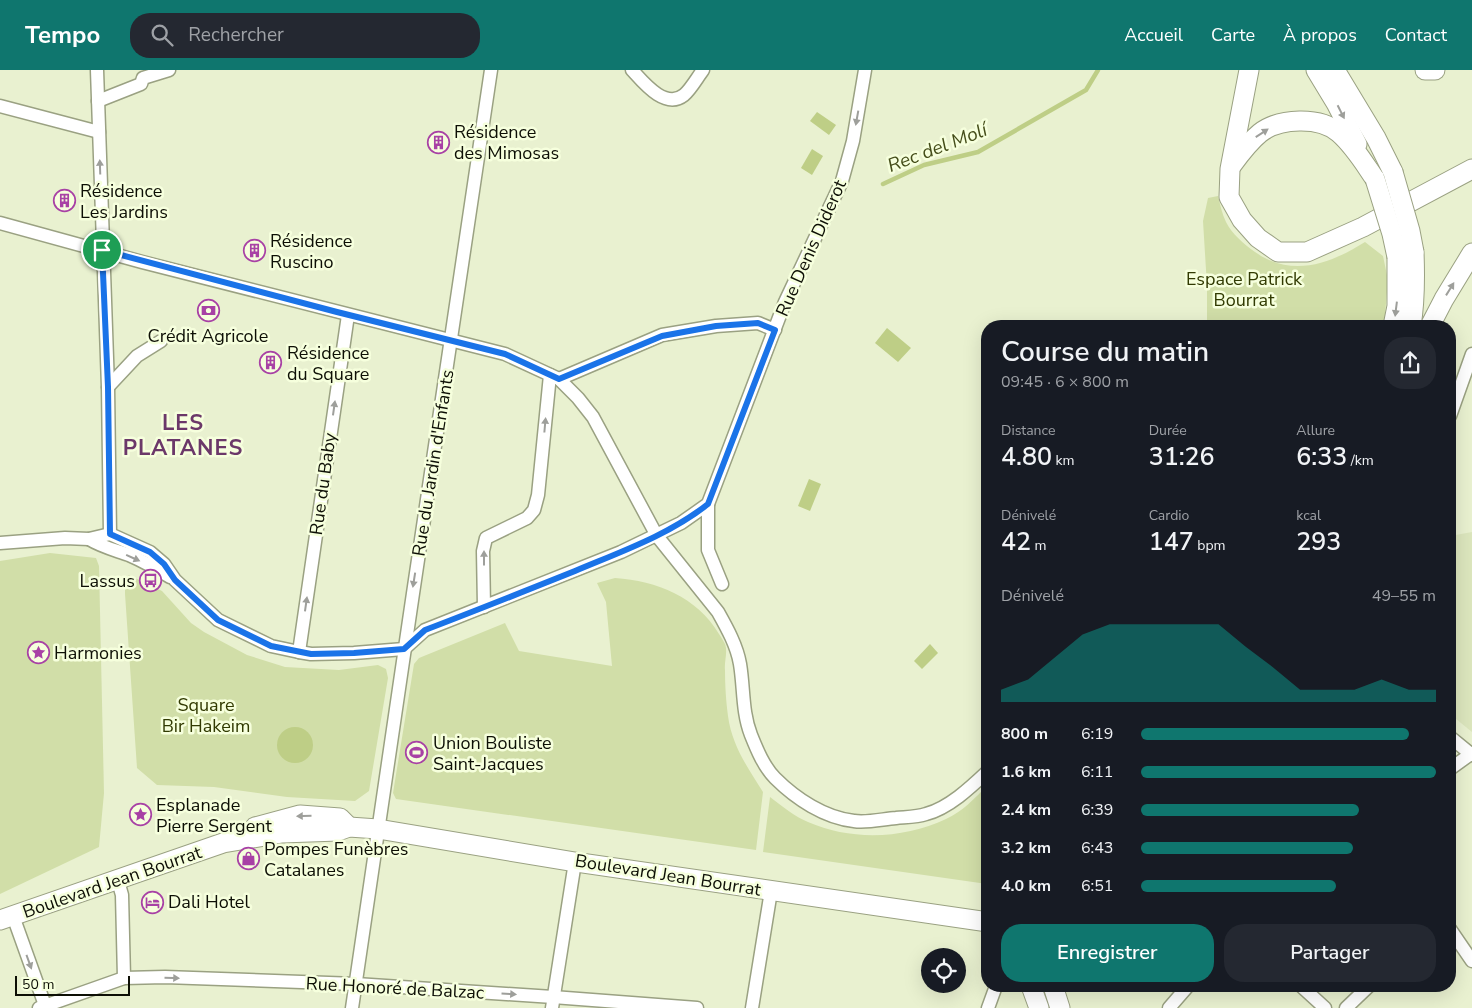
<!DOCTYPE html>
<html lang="fr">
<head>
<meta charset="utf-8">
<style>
	:root { --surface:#171b24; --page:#242831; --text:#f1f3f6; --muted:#9ea1a6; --accent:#0f766e }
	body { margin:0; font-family:"Nunito Sans",sans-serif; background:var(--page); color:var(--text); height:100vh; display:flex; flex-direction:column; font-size:19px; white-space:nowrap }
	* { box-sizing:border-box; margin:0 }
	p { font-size:16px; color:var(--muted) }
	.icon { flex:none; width:28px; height:28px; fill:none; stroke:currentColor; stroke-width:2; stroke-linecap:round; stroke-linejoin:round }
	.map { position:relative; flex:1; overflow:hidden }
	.drawer { position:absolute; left:981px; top:250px; width:475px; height:672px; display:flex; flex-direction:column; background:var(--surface); border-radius:20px; box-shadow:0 5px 20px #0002 }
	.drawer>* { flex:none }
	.buttons { position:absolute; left:921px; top:878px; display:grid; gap:10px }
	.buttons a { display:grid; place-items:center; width:45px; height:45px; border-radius:50%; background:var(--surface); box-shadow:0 5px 20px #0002; font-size:25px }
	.scale { position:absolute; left:15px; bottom:12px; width:115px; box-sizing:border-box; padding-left:5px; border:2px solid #0d0f05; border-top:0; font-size:14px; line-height:18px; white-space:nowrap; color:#0d0f05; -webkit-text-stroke:4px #f6ffdd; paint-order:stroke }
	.pin { position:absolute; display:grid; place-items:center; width:42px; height:42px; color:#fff; margin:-21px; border:2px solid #fff; border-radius:50%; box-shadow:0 1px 5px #0007 }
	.round { display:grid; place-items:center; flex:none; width:52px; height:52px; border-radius:20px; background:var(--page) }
	.overview { display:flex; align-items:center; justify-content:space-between; height:85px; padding:0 20px }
	h1 { font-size:28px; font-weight:600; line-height:38px }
	.metrics { display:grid; grid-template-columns:repeat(3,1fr); gap:8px; height:85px; padding:5px 20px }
	.metrics div { display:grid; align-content:center }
	.metrics b { font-size:25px; font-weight:600 }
	.metrics small { font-size:14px; font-weight:400 }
	.metrics p { font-size:14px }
	.chart { height:140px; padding:10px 20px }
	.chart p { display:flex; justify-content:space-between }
	.chart svg { width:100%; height:90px; margin-top:5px; fill:var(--accent); opacity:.7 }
	.button { display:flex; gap:10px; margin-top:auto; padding:10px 20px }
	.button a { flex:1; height:58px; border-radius:20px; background:var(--accent); color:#fff; font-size:20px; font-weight:600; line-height:58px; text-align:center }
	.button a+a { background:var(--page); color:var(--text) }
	ul { padding:0 20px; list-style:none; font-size:16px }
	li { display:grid; grid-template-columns:80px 60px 1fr; align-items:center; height:38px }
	li i { height:12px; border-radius:6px; background:var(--accent) }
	header { display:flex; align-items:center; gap:30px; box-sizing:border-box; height:70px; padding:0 25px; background:var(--accent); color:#fff }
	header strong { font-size:24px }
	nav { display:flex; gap:28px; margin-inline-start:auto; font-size:18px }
	.search { width:350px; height:45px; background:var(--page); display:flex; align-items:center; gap:12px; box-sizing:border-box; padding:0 18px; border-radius:20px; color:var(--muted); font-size:19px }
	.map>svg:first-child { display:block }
	.built { fill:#dce6bd }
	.green { fill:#d1dea8 }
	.water { fill:#bece86 }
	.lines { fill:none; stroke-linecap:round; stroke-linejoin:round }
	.stream { stroke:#bece86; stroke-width:4.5 }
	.street-casing { stroke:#9aa182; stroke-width:15 }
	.secondary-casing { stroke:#9aa182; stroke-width:21 }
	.street { stroke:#fff; stroke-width:12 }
	.secondary { stroke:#fff; stroke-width:19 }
	.secondary-bridge-casing { stroke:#9aa182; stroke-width:21; stroke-linecap:butt }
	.secondary-bridge { stroke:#fff; stroke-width:19 }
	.oneway { fill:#9e9f9b }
	.route-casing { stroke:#fff; stroke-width:10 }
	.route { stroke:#1a73e8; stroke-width:6 }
	.labels { text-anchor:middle; stroke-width:5; stroke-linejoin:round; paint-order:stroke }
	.poi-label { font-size:18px; fill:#0d0f05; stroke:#f6ffdd; text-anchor:start }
	.street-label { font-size:18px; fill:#0d0f05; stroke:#f6ffdd }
	.park-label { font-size:18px; fill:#313a02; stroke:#f6ffdd }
	.water-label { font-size:19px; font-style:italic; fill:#444d19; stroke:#f6ffdd }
	.district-label { font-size:22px; font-weight:bold; letter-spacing:1px; fill:#6b3869; stroke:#f6ffdd }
</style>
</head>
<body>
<header>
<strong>Tempo</strong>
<div class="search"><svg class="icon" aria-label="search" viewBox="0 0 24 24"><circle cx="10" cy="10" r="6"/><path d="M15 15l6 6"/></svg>Rechercher</div>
<nav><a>Accueil</a><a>Carte</a><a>À propos</a><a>Contact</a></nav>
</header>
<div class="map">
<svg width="1472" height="938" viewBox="0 0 1472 938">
	<rect width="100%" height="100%" fill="#e9f1d0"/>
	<!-- built -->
	<path class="built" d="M1472 462V662L1450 644V466Z"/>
	<!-- green -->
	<g class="green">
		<path d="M1218 126C1220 134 1222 144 1226 152 1232 164 1244 174 1255 182 1292 208 1330 194 1365 172L1383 186 1388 210 1384 256H1207V216L1203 151 1208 128Z"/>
		<path d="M50 483 96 488 99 496 104 723 99 777 0 824V491Z"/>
		<path d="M129 505 162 521 191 553 204 562 247 585 285 597 339 600 378 595 386 599 388 608 369 721 355 731 287 727 214 717 157 715 137 698 125 524V509Z"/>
		<path d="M615 508C657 511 697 527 719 564 721 567 723 570 725 574 728 582 724 592 725 600 725 615 726 632 728 646 732 676 748 698 763 722L756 780 396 729 393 723 414 594 419 588 505 553 519 581 612 596 606 532 597 513Z"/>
		<path d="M987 716V814L763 782 770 727C782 736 795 747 808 752 851 771 904 769 946 749 962 742 975 728 987 716Z"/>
	</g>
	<!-- water -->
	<g class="water">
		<path d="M817 42 836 55 829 65 810 51Z"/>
		<path d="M812 79 823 86 812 105 801 98Z"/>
		<path d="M887 258 911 278 898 292 875 273Z"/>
		<path d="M809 409 821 414 810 441 798 436Z"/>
		<path d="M930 574 938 583 922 599 914 591Z"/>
		<circle cx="295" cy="675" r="18"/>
	</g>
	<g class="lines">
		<!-- stream -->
		<path class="stream" d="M883 114 924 95 978 82 1086 20 1098 0"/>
		<defs>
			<g id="street">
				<path d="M97 0 108 317 110 464"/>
				<path d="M632 0C643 12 665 40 684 25 691 19 697 8 703 0"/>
				<path d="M98 31 141 14 143 8 169 0"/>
				<path d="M0 36 99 62"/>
				<path d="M0 153 142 192 505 284 559 309 578 328 593 347 657 466 718 542C727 558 737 576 740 594 744 618 742 642 751 665 757 680 764 697 775 708 796 729 825 748 854 751 867 753 883 749 896 748 906 747 917 747 926 744 949 738 971 717 988 701"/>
				<path d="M559 309 662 265 716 256 758 253 775 260"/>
				<path d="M108 317 137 286 161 271"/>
				<path d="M1450 346 1472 284"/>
				<path d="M708 434V480L722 514"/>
				<path d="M89 469C102 477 115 480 129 485 143 491 157 499 170 507"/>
				<path d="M0 473 65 468 89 469 110 464 150 482 164 494 175 510 218 550 271 576 299 582 311 584 354 583 404 579 425 560 621 482 681 453 708 434 785 232 842 111 853 71 865 0"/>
				<path d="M484 537 483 481 486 468 527 448 534 440 538 425 550 305"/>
				<path d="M299 582 348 245"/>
				<path d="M1450 667 1472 685"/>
				<path d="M1450 699 1472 683"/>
				<path d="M118 811 122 825 124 908"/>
				<path d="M13 846 46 938"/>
				<path d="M1450 859 1472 891"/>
				<path d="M1301 916 1325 938"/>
				<path d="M39 938 124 908 165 907 356 914 553 927 697 938"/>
				<path d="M352 938C397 625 445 313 491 0"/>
				<path d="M552 938 575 792"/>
				<path d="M752 938 771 821"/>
				<path d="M988 938 996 916"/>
				<path d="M1169 938 1188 916"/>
				<path d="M1346 938 1369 916"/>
			</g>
			<g id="secondary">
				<path d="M1249 0 1230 99 1229 127 1242 150 1258 168 1278 182H1307L1363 157 1472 99"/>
				<path d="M1316 0 1336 33 1357 74"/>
				<path d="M1335 0 1376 68 1393 102"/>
				<path d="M1425 0H1435"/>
				<path d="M1232 95C1240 84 1249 72 1260 63 1279 48 1320 46 1339 63 1354 76 1364 93 1375 109"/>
				<path d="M1393 256 1397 236V187"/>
				<path d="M1411 256C1415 232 1415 207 1414 182"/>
				<path d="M1430 256 1444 229 1472 183"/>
				<path d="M255 757 300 745 340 748 349 757"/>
				<path d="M0 850 223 773 282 763 338 761 349 757 378 759 575 792 988 852"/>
				<path d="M1031 916 1039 938"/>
				<path d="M1053 916 1060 938"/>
			</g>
		</defs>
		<!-- street casing -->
		<use href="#street" class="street-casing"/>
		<!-- secondary casing -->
		<use href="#secondary" class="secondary-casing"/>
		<!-- street -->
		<use href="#street" class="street"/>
		<!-- secondary -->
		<use href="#secondary" class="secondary"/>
		<defs>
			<g id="secondary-bridge">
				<path d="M1393 102 1410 161 1414 182"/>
				<path d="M1375 109 1392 164 1397 187"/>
			</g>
		</defs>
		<!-- secondary-bridge casing -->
		<use href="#secondary-bridge" class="secondary-bridge-casing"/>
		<!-- secondary-bridge -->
		<use href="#secondary-bridge" class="secondary-bridge"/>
	</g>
	<!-- one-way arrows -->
	<defs><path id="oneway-solid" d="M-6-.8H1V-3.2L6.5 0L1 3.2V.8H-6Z" transform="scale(1.25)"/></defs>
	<g class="oneway">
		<use href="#oneway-solid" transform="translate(1341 42) rotate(63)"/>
		<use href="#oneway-solid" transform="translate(857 48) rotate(100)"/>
		<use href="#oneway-solid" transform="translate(1262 63) rotate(-33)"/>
		<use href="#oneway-solid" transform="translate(100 97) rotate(-92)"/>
		<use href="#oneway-solid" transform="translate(1450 219) rotate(-58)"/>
		<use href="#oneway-solid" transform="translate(1396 239) rotate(97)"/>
		<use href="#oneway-solid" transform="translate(334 338) rotate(-82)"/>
		<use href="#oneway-solid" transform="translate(545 355) rotate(-85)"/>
		<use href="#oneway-solid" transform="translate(133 488) rotate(24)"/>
		<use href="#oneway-solid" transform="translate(484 488) rotate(-90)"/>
		<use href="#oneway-solid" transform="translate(414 510) rotate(99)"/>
		<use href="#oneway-solid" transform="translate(306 534) rotate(-82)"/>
		<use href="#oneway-solid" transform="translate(304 746) rotate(179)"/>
		<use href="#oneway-solid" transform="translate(29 892) rotate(70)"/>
		<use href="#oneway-solid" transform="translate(172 908) rotate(2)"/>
		<use href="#oneway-solid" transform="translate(509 924) rotate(4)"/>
	</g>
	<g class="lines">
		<defs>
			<path id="route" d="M102 180 337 242 505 284 559 309 662 266 716 256 758 253 775 260 708 434C669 465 620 482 575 501 525 521 475 541 425 560L404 579 354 583 311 584 271 576 218 550 175 510 164 494 150 482 110 464 108 317Z"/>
		</defs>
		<!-- route casing -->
		<use href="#route" class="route-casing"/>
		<!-- route -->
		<use href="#route" class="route"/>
	</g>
	<!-- icons -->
	<defs>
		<symbol id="building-ring" viewBox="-11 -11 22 22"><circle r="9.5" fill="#f6ffdd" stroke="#a841a5" stroke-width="1.5"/><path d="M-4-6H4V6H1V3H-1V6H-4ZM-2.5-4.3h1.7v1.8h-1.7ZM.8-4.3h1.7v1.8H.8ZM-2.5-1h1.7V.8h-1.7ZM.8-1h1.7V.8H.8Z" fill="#a841a5"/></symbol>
		<symbol id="bank-ring" viewBox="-11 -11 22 22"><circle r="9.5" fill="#f6ffdd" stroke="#a841a5" stroke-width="1.5"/><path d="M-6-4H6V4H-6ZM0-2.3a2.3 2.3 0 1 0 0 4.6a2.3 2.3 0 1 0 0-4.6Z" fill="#a841a5"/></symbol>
		<symbol id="bus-ring" viewBox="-11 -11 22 22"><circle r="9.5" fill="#f6ffdd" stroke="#a841a5" stroke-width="1.5"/><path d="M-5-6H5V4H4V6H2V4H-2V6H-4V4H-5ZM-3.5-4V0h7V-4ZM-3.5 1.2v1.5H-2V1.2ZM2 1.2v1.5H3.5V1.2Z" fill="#a841a5"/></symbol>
		<symbol id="sight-ring" viewBox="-11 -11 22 22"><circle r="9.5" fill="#f6ffdd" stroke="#a841a5" stroke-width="1.5"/><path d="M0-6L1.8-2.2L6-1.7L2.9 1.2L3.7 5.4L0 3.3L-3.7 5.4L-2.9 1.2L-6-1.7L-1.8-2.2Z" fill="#a841a5"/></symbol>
		<symbol id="stadium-ring" viewBox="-11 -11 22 22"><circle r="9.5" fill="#f6ffdd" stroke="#a841a5" stroke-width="1.5"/><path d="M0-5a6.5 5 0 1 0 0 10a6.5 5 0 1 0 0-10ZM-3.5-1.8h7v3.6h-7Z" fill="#a841a5"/></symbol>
		<symbol id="shop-ring" viewBox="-11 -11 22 22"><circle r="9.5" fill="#f6ffdd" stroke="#a841a5" stroke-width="1.5"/><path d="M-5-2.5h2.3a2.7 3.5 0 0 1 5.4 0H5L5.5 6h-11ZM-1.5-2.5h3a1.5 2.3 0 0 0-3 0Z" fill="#a841a5"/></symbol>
		<symbol id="hotel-ring" viewBox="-11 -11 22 22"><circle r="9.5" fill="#f6ffdd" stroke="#a841a5" stroke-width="1.5"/><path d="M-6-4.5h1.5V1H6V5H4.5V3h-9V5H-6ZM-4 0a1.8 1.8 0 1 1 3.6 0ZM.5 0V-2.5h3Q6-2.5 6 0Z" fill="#a841a5"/></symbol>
	</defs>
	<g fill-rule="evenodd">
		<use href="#building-ring" x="426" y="60" width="25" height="25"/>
		<use href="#building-ring" x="52" y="118" width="25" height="25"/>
		<use href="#building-ring" x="242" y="168" width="25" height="25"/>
		<use href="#bank-ring" x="196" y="228" width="25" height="25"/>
		<use href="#building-ring" x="258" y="280" width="25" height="25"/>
		<use href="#bus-ring" x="138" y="498" width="25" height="25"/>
		<use href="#sight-ring" x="26" y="570" width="25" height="25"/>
		<use href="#stadium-ring" x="404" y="670" width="25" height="25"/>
		<use href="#sight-ring" x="128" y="732" width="25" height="25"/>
		<use href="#shop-ring" x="236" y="776" width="25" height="25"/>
		<use href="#hotel-ring" x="140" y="820" width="25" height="25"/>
	</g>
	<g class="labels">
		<!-- poi labels -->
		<g class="poi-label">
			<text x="454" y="68">Résidence<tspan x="454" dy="21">des Mimosas</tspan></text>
			<text x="80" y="127">Résidence<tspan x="80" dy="21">Les Jardins</tspan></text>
			<text x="270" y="177">Résidence<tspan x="270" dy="21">Ruscino</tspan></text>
			<text x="208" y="272" text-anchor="middle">Crédit Agricole</text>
			<text x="287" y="289">Résidence<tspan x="287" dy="21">du Square</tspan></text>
			<text x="135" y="517" text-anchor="end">Lassus</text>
			<text x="54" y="589">Harmonies</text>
			<text x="433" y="679">Union Bouliste<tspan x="433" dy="21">Saint-Jacques</tspan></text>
			<text x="156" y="741">Esplanade<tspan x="156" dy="21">Pierre Sergent</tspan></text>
			<text x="264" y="785">Pompes Funèbres<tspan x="264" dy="21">Catalanes</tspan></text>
			<text x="168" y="838">Dali Hotel</text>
		</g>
		<!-- street labels -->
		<g class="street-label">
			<text transform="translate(811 178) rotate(-66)" y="6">Rue Denis Diderot</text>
			<text transform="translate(433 393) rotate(-81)" y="6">Rue du Jardin d'Enfants</text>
			<text transform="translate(323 414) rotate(-82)" y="6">Rue du Baby</text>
			<text transform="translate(668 805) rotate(9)" y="6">Boulevard Jean Bourrat</text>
			<text transform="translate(112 812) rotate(-19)" y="6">Boulevard Jean Bourrat</text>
			<text transform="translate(395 918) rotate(3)" y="6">Rue Honoré de Balzac</text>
		</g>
		<!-- park labels -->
		<g class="park-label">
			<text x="1244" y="215">Espace Patrick<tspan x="1244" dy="21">Bourrat</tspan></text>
			<text x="206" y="641">Square<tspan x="206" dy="21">Bir Hakeim</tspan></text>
		</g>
		<!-- water labels -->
		<g class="water-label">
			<text transform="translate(937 77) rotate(-21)" y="7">Rec del Molí</text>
		</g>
		<!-- district labels -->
		<g class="district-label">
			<text x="183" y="360">LES<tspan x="183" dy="25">PLATANES</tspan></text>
		</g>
	</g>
</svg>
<div class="buttons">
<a><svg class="icon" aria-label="locate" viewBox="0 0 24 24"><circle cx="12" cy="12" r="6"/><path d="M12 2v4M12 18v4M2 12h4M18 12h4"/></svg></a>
</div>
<div class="scale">50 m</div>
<div class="pin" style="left:102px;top:180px;background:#1e9e55"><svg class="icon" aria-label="arrive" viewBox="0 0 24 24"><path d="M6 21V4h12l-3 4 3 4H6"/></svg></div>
<section class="drawer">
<div class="overview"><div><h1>Course du matin</h1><p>09:45 · 6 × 800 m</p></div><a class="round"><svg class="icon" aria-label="share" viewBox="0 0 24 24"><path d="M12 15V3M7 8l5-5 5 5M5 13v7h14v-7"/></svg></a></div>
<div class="metrics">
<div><p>Distance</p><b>4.80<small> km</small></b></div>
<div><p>Durée</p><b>31:26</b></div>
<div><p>Allure</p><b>6:33<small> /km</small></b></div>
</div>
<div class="metrics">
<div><p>Dénivelé</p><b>42<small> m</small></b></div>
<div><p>Cardio</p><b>147<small> bpm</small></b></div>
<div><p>kcal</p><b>293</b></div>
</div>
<div class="chart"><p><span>Dénivelé</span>49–55 m</p>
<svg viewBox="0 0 160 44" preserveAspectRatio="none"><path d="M0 44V38L10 33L20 22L30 11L40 6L50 6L60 6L70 6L80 6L90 17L100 27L110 38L120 38L130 38L140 33L150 38L160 38V44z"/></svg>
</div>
<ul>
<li><b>800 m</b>6:19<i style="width:91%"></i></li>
<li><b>1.6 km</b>6:11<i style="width:100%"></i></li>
<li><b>2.4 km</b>6:39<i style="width:74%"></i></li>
<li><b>3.2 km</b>6:43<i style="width:72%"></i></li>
<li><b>4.0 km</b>6:51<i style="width:66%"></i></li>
</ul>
<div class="button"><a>Enregistrer</a><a>Partager</a></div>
</section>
</div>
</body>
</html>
